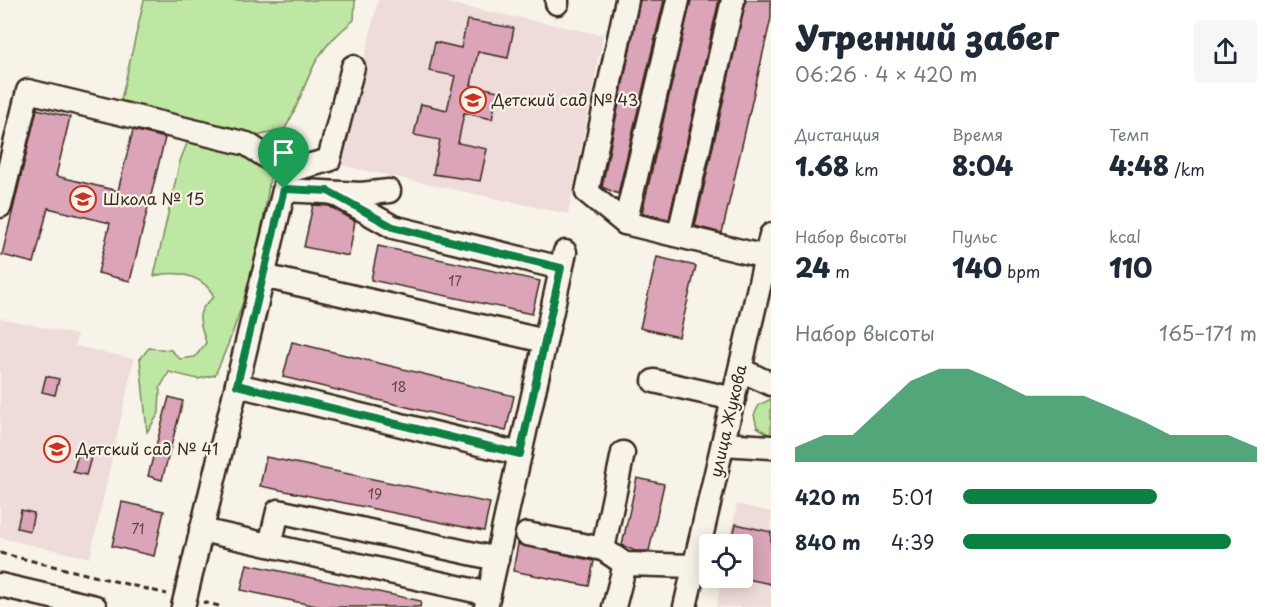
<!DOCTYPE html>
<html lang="ru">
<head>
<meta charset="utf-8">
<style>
	:root { --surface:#fff; --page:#f6f6f7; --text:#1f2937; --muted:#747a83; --accent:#0b8043 }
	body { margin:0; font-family:"Playpen Sans",sans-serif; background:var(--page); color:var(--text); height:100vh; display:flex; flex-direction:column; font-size:22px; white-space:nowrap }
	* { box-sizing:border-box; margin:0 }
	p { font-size:20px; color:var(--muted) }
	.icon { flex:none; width:33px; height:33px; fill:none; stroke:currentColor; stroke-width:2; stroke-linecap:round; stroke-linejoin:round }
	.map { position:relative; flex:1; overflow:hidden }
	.panel { display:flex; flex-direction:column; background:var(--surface); width:510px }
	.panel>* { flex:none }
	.controls { position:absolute; left:699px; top:534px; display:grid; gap:12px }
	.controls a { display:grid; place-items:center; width:54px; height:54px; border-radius:6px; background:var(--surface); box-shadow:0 3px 15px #0003; font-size:30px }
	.pin { position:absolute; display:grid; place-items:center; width:51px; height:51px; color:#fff; margin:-62px -26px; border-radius:50% 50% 50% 0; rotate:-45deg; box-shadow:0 0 6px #0007 }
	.pin .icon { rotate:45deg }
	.round { display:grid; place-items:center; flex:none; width:63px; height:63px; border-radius:6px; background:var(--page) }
	.head { display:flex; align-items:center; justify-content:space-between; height:102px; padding:0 24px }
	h1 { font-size:33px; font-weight:800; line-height:45px }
	.stats { display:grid; grid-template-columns:repeat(3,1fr); gap:9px; height:102px; padding:6px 24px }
	.stats div { display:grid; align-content:center }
	.stats b { font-size:26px; font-weight:800 }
	.stats small { font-size:16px; font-weight:400 }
	.stats p { font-size:16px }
	.chart { height:168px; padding:12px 24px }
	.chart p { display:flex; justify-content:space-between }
	.chart svg { width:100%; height:108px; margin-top:6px; fill:var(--accent); opacity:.7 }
	ul { padding:0 24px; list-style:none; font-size:20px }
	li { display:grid; grid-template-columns:96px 72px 1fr; align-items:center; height:45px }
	li i { height:15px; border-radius:8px; background:var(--accent) }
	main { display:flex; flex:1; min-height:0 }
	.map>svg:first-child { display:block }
	.built { fill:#efdbda }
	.green { fill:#bee7a3; stroke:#7c8860; stroke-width:1.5 }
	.building { fill:#dba4b9; stroke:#3b2a1e; stroke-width:1.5 }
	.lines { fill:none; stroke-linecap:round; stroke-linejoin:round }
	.minor-casing { stroke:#3b2a1e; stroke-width:27 }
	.path { stroke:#3b2a1e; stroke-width:3; stroke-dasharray:6 4.5; stroke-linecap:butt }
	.minor { stroke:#f7f3e8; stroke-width:22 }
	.route-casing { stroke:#fff; stroke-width:12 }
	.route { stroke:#0b8043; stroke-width:8 }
	.labels { text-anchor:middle; stroke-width:4.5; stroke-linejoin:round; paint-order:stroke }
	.number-label { font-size:14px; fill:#634845 }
	.poi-label { font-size:16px; fill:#3b2a1e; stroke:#f7f3e8; text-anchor:start }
	.street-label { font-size:16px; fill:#3b2a1e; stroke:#f7f3e8 }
</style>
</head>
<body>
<main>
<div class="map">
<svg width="771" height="607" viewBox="0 0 771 607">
	<rect width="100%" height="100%" fill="#f7f3e8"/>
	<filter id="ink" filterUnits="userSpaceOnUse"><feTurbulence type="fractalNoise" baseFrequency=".0167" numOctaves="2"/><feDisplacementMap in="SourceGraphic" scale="12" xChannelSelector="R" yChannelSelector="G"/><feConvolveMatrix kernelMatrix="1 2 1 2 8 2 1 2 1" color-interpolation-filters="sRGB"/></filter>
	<g filter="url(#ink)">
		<!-- built -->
		<g class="built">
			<path d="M378 0H432L603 35 568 214 340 165Z"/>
			<path d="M0 318 77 335 75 346 134 359 90 558 0 538Z"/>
			<path d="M737 504 771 512V607H716L722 578H742V544H729Z"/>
		</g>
		<!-- green -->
		<g class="green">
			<path d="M144 0H355L354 20C341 31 328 42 318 58 304 81 299 108 284 130L247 138 128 109 121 100Z"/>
			<path d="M188 141 253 158 270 177C261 244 243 314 215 375L198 379 169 372 160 388 159 413 147 432 140 359 149 348 171 350 180 359 195 357 206 343C200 320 193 313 214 297 204 275 176 270 154 276L180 161Z"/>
			<path d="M771 399V436L757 427 754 415 759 405Z"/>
		</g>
		<!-- building -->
		<g class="building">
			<path d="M640 0H664L618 194 602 187Z"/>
			<path d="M691 0H719L669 219 642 213Z"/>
			<path d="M746 0H771V18L722 233 695 226Z"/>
			<path d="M467 20 514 28 508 58 478 52 471 85 498 91 492 119 464 113 458 143 487 149 480 181 433 174 440 140 414 135 421 104 447 110 455 76 429 71 435 42 461 48Z"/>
			<path d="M37 109 70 117 56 176 118 191 133 130 165 138 130 281 98 273 110 223 48 208 34 263 2 255Z"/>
			<path d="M313 205 329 206 355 221 349 256 304 247Z"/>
			<path d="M378 246 540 281 532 314 371 280Z"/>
			<path d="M657 257 696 266 679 337 640 328Z"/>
			<path d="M292 342 514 396 506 431 283 377Z"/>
			<path d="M46 376 59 379 55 395 42 392Z"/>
			<path d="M169 397 183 401 162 480 148 476Z"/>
			<path d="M78 454 91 458 86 475 73 472Z"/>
			<path d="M266 457 490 503 484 531 260 486Z"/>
			<path d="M637 478 664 484 649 551H635L622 545Z"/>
			<path d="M122 502 164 511 154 556 112 546Z"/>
			<path d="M21 510 34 513 30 531 17 528Z"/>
			<path d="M736 524 771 532V584L742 578V544H731Z"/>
			<path d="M518 544 594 561 589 586 513 571Z"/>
			<path d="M247 564 421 601 420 607H321L241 590Z"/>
		</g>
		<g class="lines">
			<defs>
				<g id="minor">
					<path d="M627 0 587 192 625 223 766 257"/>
					<path d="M557 3V0"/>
					<path d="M285 184 288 171 329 160 353 67"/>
					<path d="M335 194 393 227 561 268"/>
					<path d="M0 206 28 91 247 144 288 171"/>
					<path d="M625 223 678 0"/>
					<path d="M679 234 733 0"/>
					<path d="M263 276 545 341"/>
					<path d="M741 370 771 384"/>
					<path d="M654 381 734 399"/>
					<path d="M237 385 520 454"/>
					<path d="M723 444 771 447"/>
					<path d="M623 453 603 549 625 564 694 566"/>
					<path d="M201 530 489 594"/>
					<path d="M527 534 603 549"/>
					<path d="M270 545 278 511 497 559"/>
					<path d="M0 585 95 607"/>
					<path d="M183 607 284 190 361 194 389 191"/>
					<path d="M486 607 565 252"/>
					<path d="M614 607 625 564"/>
					<path d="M685 607 771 235"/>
				</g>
			</defs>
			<!-- minor casing -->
			<use href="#minor" class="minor-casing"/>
			<!-- path -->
			<g class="path">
				<path d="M0 553 167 594"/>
				<path d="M203 602 223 607"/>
			</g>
			<!-- minor -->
			<use href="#minor" class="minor"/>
		</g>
	</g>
	<g class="lines" filter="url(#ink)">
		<defs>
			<path id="route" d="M284 189 328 191 393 227 561 268 520 454 237 385Z"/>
		</defs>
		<!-- route casing -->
		<use href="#route" class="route-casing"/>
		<!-- route -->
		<use href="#route" class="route"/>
	</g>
	<!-- icons -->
	<defs>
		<symbol id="school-ring" viewBox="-11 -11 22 22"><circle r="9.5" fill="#f7f3e8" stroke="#c8321e" stroke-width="1.5"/><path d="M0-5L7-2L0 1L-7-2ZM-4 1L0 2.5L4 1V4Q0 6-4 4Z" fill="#c8321e"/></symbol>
	</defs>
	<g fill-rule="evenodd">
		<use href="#school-ring" x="458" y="85" width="30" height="30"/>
		<use href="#school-ring" x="68" y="184" width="30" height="30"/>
		<use href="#school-ring" x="42" y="434" width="30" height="30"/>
	</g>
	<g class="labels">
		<!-- number labels -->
		<g class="number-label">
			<text x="455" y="286">17</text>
			<text x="399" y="392">18</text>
			<text x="375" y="499">19</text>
			<text x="138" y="534">71</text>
		</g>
		<!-- poi labels -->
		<g class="poi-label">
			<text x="492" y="106">Детский сад № 43</text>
			<text x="103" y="205">Школа № 15</text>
			<text x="76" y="455">Детский сад № 41</text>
		</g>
		<!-- street labels -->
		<g class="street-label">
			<text transform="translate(728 421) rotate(-77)" y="6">улица Жукова</text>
		</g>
	</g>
</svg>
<div class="controls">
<a><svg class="icon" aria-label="locate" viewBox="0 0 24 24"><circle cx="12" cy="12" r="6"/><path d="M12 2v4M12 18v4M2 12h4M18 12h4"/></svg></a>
</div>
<div class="pin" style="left:284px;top:189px;background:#1e9e55"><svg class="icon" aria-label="arrive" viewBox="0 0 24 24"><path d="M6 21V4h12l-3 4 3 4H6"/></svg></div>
</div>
<section class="panel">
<div class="head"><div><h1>Утренний забег</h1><p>06:26 · 4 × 420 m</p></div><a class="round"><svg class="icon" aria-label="share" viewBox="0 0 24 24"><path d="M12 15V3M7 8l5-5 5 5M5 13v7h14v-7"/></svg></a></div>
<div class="stats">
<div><p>Дистанция</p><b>1.68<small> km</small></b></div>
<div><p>Время</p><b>8:04</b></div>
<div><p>Темп</p><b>4:48<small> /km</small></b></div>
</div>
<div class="stats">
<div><p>Набор высоты</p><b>24<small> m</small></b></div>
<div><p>Пульс</p><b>140<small> bpm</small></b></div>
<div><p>kcal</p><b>110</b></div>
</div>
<div class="chart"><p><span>Набор высоты</span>165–171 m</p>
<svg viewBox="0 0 160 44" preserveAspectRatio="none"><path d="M0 44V38L10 33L20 33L30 22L40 11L50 6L60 6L70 11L80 17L90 17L100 17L110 22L120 27L130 33L140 33L150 33L160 38V44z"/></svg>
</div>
<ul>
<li><b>420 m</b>5:01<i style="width:66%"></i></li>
<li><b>840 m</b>4:39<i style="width:91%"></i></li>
</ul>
</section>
</main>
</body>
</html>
